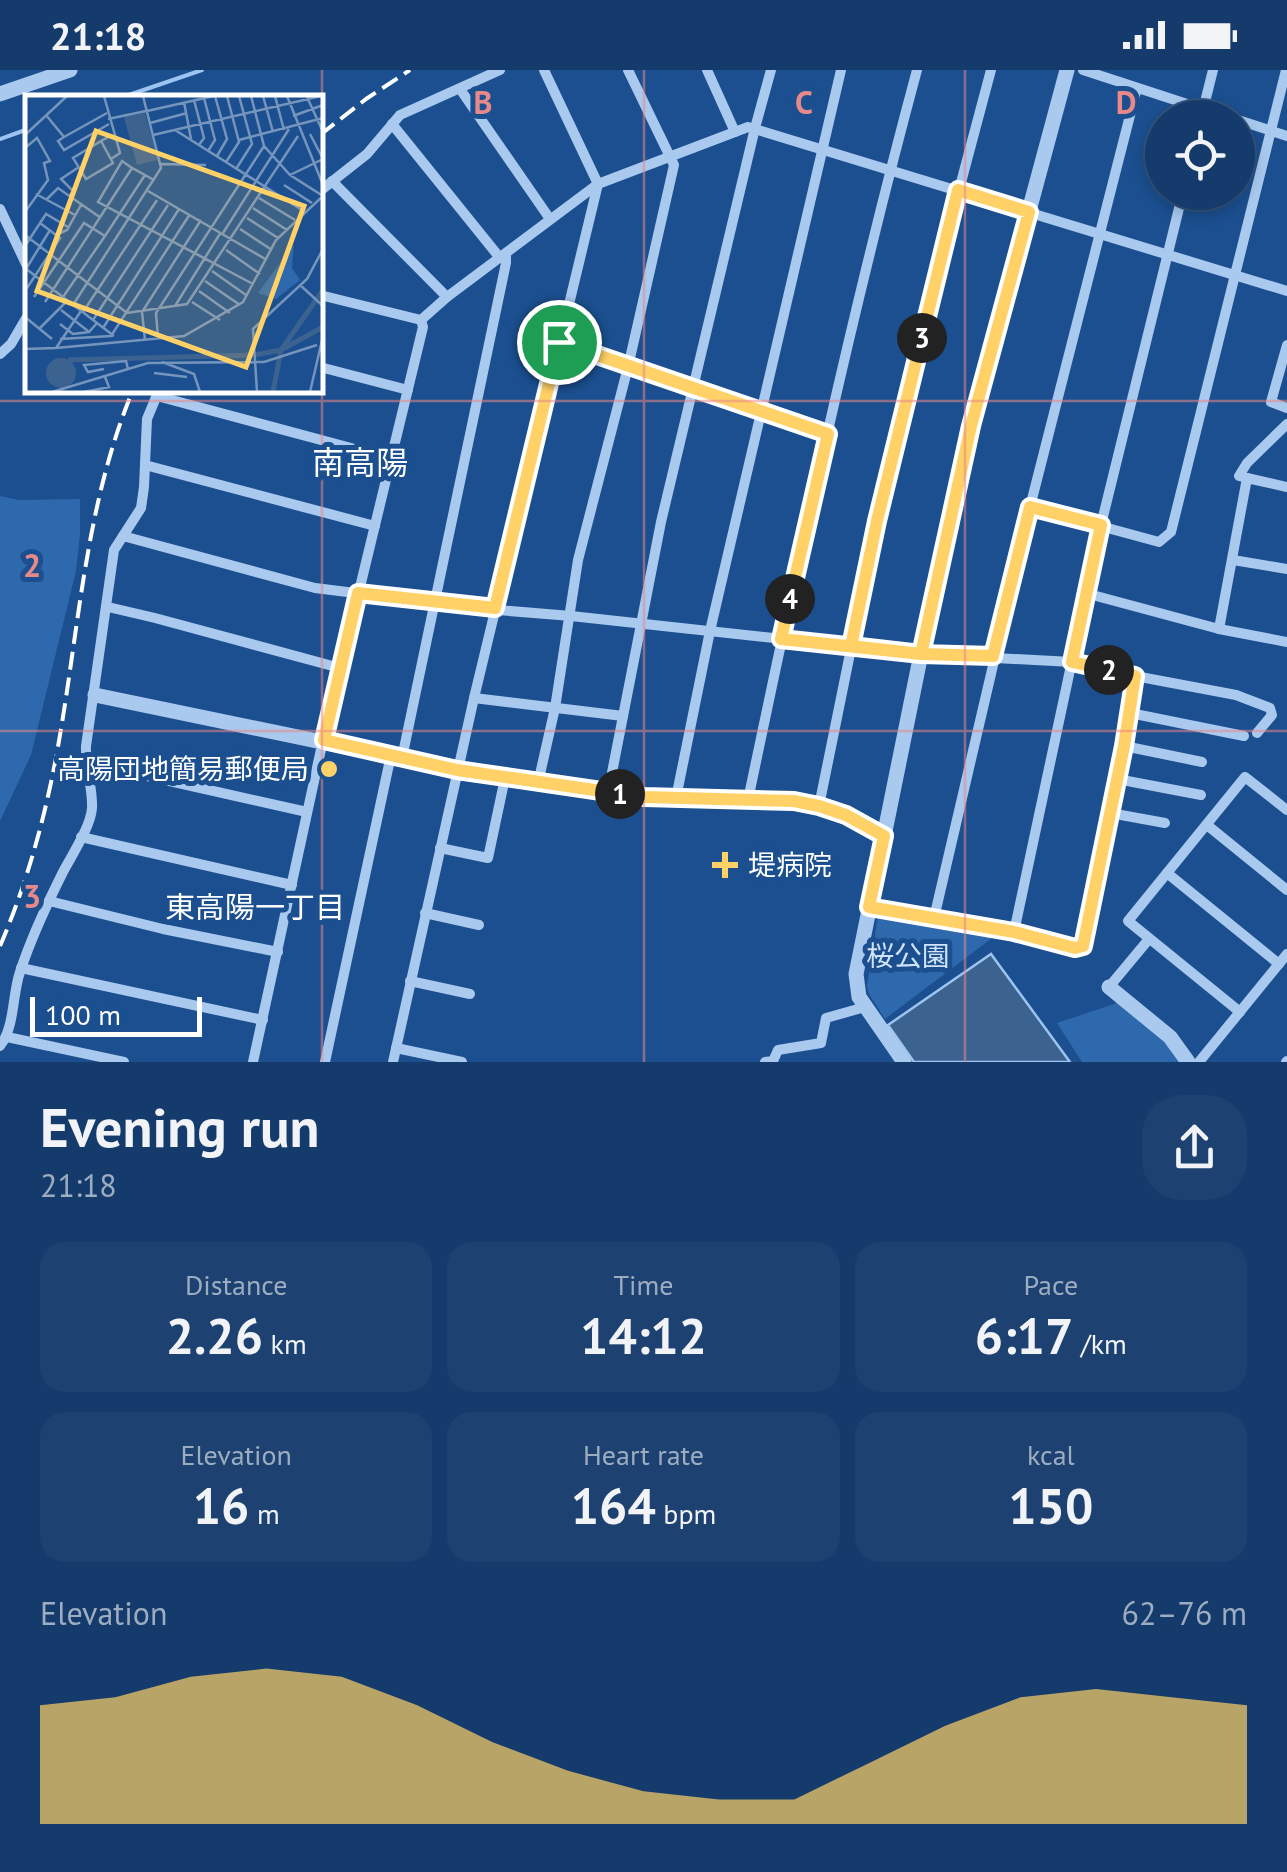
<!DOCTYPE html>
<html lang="en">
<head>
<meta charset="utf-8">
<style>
	:root { --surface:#143b6b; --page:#1d4271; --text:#f1f3f6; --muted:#9dadc1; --line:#33557e; --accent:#ffd166 }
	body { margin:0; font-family:"PT Sans","Noto Sans JP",sans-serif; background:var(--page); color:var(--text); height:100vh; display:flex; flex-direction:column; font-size:38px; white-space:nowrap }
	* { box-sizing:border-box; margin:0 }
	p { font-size:32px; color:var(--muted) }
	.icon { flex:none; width:55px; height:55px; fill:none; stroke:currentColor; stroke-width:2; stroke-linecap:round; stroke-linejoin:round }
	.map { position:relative; height:992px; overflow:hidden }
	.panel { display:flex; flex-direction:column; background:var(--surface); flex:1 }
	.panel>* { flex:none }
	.buttons { position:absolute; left:1145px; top:30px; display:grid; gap:20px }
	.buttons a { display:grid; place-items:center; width:110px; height:110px; border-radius:50%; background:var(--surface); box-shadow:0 5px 15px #0003,0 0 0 2px var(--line); font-size:50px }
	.scale { position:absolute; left:30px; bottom:25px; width:172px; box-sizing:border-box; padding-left:10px; border:5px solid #fff; border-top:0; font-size:28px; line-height:35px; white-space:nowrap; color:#fff; -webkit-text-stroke:8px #1b4f8f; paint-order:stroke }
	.pin { position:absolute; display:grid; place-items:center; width:85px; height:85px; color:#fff; margin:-42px; border:5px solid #fff; border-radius:50%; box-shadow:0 2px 10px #0007 }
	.km { position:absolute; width:50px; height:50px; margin:-25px; border-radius:50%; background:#222; color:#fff; font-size:28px; line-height:50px; text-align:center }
	.round { display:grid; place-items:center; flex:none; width:105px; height:105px; border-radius:40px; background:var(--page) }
	.head { display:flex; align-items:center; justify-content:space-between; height:170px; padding:0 40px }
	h1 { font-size:55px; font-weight:700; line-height:75px }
	.metrics { display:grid; grid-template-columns:repeat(3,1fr); gap:15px; height:170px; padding:10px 40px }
	.metrics div { display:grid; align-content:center; border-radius:25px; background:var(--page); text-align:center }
	.metrics b { font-size:50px; font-weight:700 }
	.metrics small { font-size:28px; font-weight:400 }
	.metrics p { font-size:28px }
	.chart { height:280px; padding:20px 40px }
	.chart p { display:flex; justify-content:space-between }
	.chart svg { width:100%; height:180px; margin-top:10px; fill:var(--accent); opacity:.7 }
	.status { display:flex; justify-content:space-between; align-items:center; height:70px; padding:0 50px; background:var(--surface); direction:ltr }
	.status svg { height:28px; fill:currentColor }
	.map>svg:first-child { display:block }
	.green { fill:#2e69ad }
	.water { fill:#3c6290; stroke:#9cc4f0; stroke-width:2.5 }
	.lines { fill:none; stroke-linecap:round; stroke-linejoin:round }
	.stream { stroke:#9cc4f0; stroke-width:4 }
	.minor { stroke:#a9c9ee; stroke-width:10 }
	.tertiary { stroke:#a9c9ee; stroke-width:15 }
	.rail { stroke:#fff; stroke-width:4; stroke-dasharray:18 8; stroke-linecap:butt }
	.route-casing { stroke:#fff; stroke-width:20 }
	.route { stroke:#ffd166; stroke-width:12 }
	.grid { fill:none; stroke:#e88989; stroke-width:2.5; stroke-opacity:0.55 }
	.poi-dot { fill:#ffd166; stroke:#1b4f8f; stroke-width:4 }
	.labels { text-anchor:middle; stroke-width:10; stroke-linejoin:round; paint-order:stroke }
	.poi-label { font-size:28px; fill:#fff; stroke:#1b4f8f; text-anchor:end }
	.park-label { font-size:28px; fill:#cfe3fa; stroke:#1b4f8f }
	.neighbourhood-label { font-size:30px; fill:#fff; stroke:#1b4f8f }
	.quarter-label { font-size:32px; fill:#fff; stroke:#1b4f8f }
	.inset-river { fill:none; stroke:#3c6290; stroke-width:5 }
	.inset-road { fill:none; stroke:#7695bc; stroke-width:2.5 }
	.view { fill:#ffd166; fill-opacity:0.15; stroke:#ffd166; stroke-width:5 }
	.inset-edge { fill:none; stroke:#fff; stroke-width:5 }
	.grid-label { font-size:32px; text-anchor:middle; font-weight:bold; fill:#e88989; stroke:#1b4f8f; stroke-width:10; stroke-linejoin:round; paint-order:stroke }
</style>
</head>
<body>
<div class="status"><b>21:18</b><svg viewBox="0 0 49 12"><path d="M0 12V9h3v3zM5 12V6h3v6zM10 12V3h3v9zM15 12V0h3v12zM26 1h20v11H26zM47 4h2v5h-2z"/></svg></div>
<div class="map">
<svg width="1287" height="992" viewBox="0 0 1287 992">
	<rect width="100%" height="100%" fill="#1b4f8f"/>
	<!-- green -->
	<g class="green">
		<path d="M0 426 19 430 80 429V464L76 501 31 685 0 751Z"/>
		<path d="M878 846 996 865 885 949 869 924 867 916Z"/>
		<path d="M1120 932 1158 964 1182 992H1082L1057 953Z"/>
	</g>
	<!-- water -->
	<path class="water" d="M991 884 1070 992H914L888 955Z"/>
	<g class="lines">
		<!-- stream -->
		<g class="stream">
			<path d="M120 28 202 0"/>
			<path d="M0 69 28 59"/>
		</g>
		<!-- minor -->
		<g class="minor">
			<path d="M707 0 735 62"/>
			<path d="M1083 0 1230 48"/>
			<path d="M460 19 550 149"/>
			<path d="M1201 48 1213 0"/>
			<path d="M1238 50 1287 66"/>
			<path d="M392 54 500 188"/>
			<path d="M332 111 447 227"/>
			<path d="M320 121 367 84 400 45 500 0"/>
			<path d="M0 139 28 198"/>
			<path d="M320 225 421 250"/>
			<path d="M421 250 447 227 598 114 748 57 1287 221"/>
			<path d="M559 272 827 364"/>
			<path d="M1287 275 1271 332 1287 338"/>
			<path d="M0 284 11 274 28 245"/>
			<path d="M320 297 408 320"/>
			<path d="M157 326 392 389"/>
			<path d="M145 395 375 456"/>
			<path d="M1247 408 1287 417"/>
			<path d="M1030 437 1137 18"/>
			<path d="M123 466 315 518 485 539 571 546 921 584 1072 592 1135 606 1124 676 1083 876 1075 878 1014 862"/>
			<path d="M1233 490 1287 499"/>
			<path d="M1085 523 1219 559 1287 572"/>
			<path d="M108 537 155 548 340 598"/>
			<path d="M1219 559 1247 408 1239 406 1247 393 1287 354"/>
			<path d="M1135 606 1236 625 1270 638 1272 645 1257 663"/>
			<path d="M474 628 623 646"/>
			<path d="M1130 643 1244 666"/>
			<path d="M1124 676 1202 692"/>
			<path d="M402 688 506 193V184"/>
			<path d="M85 692 307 742"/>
			<path d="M1117 709 1201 725"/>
			<path d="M538 713 555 638 578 490 628 297 674 95 628 0"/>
			<path d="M608 723 661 452 755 58 771 0"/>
			<path d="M676 728 710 561 841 0"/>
			<path d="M748 730C799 486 852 241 917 0"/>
			<path d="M819 736 877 451 959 120 991 0"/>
			<path d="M1110 743 1165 753"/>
			<path d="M1207 755 1287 820"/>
			<path d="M81 767 292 815"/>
			<path d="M440 778 488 788 505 708"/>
			<path d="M1167 803 1279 894"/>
			<path d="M49 831 163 859 278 882"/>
			<path d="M869 837 1014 862 1101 455 1183 122"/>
			<path d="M425 843 479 855"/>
			<path d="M934 848 1030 437 1159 472 1171 462 1286 0"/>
			<path d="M21 898 263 950"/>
			<path d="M410 911 470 924"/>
			<path d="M1109 917 1149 869"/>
			<path d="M1240 942 1128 851 1245 707 1287 740"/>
			<path d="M7 967 124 992"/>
			<path d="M0 976C15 957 12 925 20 902 31 868 47 834 63 802 72 785 91 756 92 738 93 719 85 696 86 676L114 480 141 438 144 417 147 349 159 320"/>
			<path d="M396 978 462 992"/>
			<path d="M253 992 323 670 423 257 421 250"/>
			<path d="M325 992 391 685"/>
			<path d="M393 992 474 628 598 114 544 0"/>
			<path d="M765 992 773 991 778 980 821 973 826 948 865 937"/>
			<path d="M1199 992 1287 884"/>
			<path d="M1286 992 1287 991"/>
		</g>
		<!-- tertiary -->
		<g class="tertiary">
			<path d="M0 24 70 0"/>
			<path d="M95 625 457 700 538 713 644 727 794 731 819 736 846 745 884 766"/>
			<path d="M1109 917 1170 967 1188 992"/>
			<path d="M904 992 859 927 856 904 921 584 971 356 1067 0"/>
		</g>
		<!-- rail -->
		<g class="rail">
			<path d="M320 65 366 29 410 0"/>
			<path d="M0 876C25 818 43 755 55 693 79 567 83 440 133 320"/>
		</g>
	</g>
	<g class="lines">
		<defs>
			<path id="route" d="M559 272 495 538 358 523 324 670 457 700 608 722 644 727 794 731 819 736 846 745 884 766 869 837 1014 862 1075 878 1083 876 1124 676 1135 606 1072 592 1101 455 1030 437 993 586 921 584 851 576 877 451 958 120 1029 142 971 356 921 584 781 569 828 364 559 272"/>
		</defs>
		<!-- route casing -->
		<use href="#route" class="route-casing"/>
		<!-- route -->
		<use href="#route" class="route"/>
	</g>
	<!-- grid -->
	<path class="grid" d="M322 0V992M644 0V992M965 0V992M0 331H1287M0 661H1287"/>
	<!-- markers -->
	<g class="poi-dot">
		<circle cx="329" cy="699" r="10"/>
		<path d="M720 780h10v10h10v10h-10v10h-10v-10h-10v-10h10z"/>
	</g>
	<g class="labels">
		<!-- poi labels -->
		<g class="poi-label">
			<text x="309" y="709">高陽団地簡易郵便局</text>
			<text x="748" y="805" text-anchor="start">堤病院</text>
		</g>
		<!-- park labels -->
		<g class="park-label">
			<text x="908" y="896">桜公園</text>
		</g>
		<!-- neighbourhood labels -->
		<g class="neighbourhood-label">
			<text x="255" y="848">東高陽一丁目</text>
		</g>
		<!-- quarter labels -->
		<g class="quarter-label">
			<text x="360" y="404">南高陽</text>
		</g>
	</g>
	<!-- overview -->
	<g transform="translate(25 25)">
		<rect width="298" height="298" fill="#1b4f8f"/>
		<path d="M269 149 267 173 275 185 251 204 233 198Z" fill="#2e69ad"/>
		<path d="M120 18 133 65 112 70 99 22ZM21 278a15 15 0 1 1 30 0a15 15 0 1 1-30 0Z" fill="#3c6290"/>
		<path class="inset-river" d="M43 265 230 260 256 255 298 232M248 297 256 255 298 195"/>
		<path class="inset-road" d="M79 1 95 58 86 64M190 1 202 44 192 61M238 1 248 37M250 1 259 35M262 1 298 90M282 2 298 37M179 3 190 45 183 56M169 5 179 43 174 50M159 7 166 44M122 16 189 1M21 20 39 42 33 46 39 55 84 29M268 21 298 10M83 24 121 16M125 28 162 18M150 35 277 115M0 40 42 1M128 40 296 1M39 42 82 18M214 45 298 23M76 46 88 68 61 84 48 63 76 46 87 40M0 53 12 43 25 66 19 68 23 85 0 117M201 67 214 47 202 1M136 69 181 70M107 73 97 66 73 107 228 189M211 74 227 49 214 1M265 80 298 64 285 39M259 90 287 108M123 96 242 165M11 99 50 120M44 102 48 96 36 84 54 72M234 103 270 125M22 104 33 93 76 123M228 113 262 135M222 123 253 143M15 128 21 119 43 132M215 134 247 155M198 138 264 34M0 140 102 218 162 209 273 41M0 151 15 128 31 140 42 135 56 110M201 155 235 179M0 173 89 241M1 174 25 135M187 176 221 200M180 186 215 210M275 190 298 211M0 196 35 143 31 140M174 196 205 218M9 202 59 128 80 141 120 80M38 202 80 141M20 207 107 73 129 85M167 207 195 225M48 210 136 73 118 1M150 211 196 137M36 215 63 236M58 217 132 105M0 222 27 244M68 225 143 110M35 229 48 239 64 237 72 228M78 233 154 114M14 234 42 206M133 243 131 218 239 51M35 244 86 241 165 119M120 245 117 217 176 125M31 253 159 241 218 207 251 145 298 101 265 80 239 51 226 1M0 254 31 253 56 216M137 267 169 279 175 297M79 274 63 277 59 270 101 266 103 274M129 278 162 282M27 297 123 268 239 267 292 250M59 297 84 292 80 282M232 297 228 234 282 184 298 154M285 297 298 241"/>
		<path class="view" d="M71 36 279 111 221 272 12 196Z"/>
		<rect width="298" height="298" class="inset-edge"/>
	</g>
	<g class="grid-label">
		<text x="483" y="44">B</text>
		<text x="804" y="44">C</text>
		<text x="1126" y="44">D</text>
		<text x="32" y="507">2</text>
		<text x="32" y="838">3</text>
	</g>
</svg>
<div class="buttons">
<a><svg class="icon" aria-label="locate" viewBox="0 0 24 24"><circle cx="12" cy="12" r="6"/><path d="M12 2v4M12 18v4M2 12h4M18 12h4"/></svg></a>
</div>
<div class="scale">100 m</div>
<div class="pin" style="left:559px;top:272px;background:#1e9e55"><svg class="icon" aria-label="arrive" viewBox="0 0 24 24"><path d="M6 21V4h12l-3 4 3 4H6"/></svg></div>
<b class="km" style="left:620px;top:724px">1</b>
<b class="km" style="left:1109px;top:600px">2</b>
<b class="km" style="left:922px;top:268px">3</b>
<b class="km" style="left:790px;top:529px">4</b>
</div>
<section class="panel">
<div class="head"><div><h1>Evening run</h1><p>21:18</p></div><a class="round"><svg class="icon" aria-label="share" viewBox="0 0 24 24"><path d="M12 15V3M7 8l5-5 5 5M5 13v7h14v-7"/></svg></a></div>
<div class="metrics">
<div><p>Distance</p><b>2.26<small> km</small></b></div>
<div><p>Time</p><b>14:12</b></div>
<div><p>Pace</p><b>6:17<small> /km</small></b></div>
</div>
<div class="metrics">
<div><p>Elevation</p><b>16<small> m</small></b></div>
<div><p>Heart rate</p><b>164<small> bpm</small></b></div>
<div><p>kcal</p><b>150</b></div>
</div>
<div class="chart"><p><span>Elevation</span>62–76 m</p>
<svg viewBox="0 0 160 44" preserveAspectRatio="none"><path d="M0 44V15L10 13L20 8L30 6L40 8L50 15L60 24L70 31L80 36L90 38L100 38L110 29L120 20L130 13L140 11L150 13L160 15V44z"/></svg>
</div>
</section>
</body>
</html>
